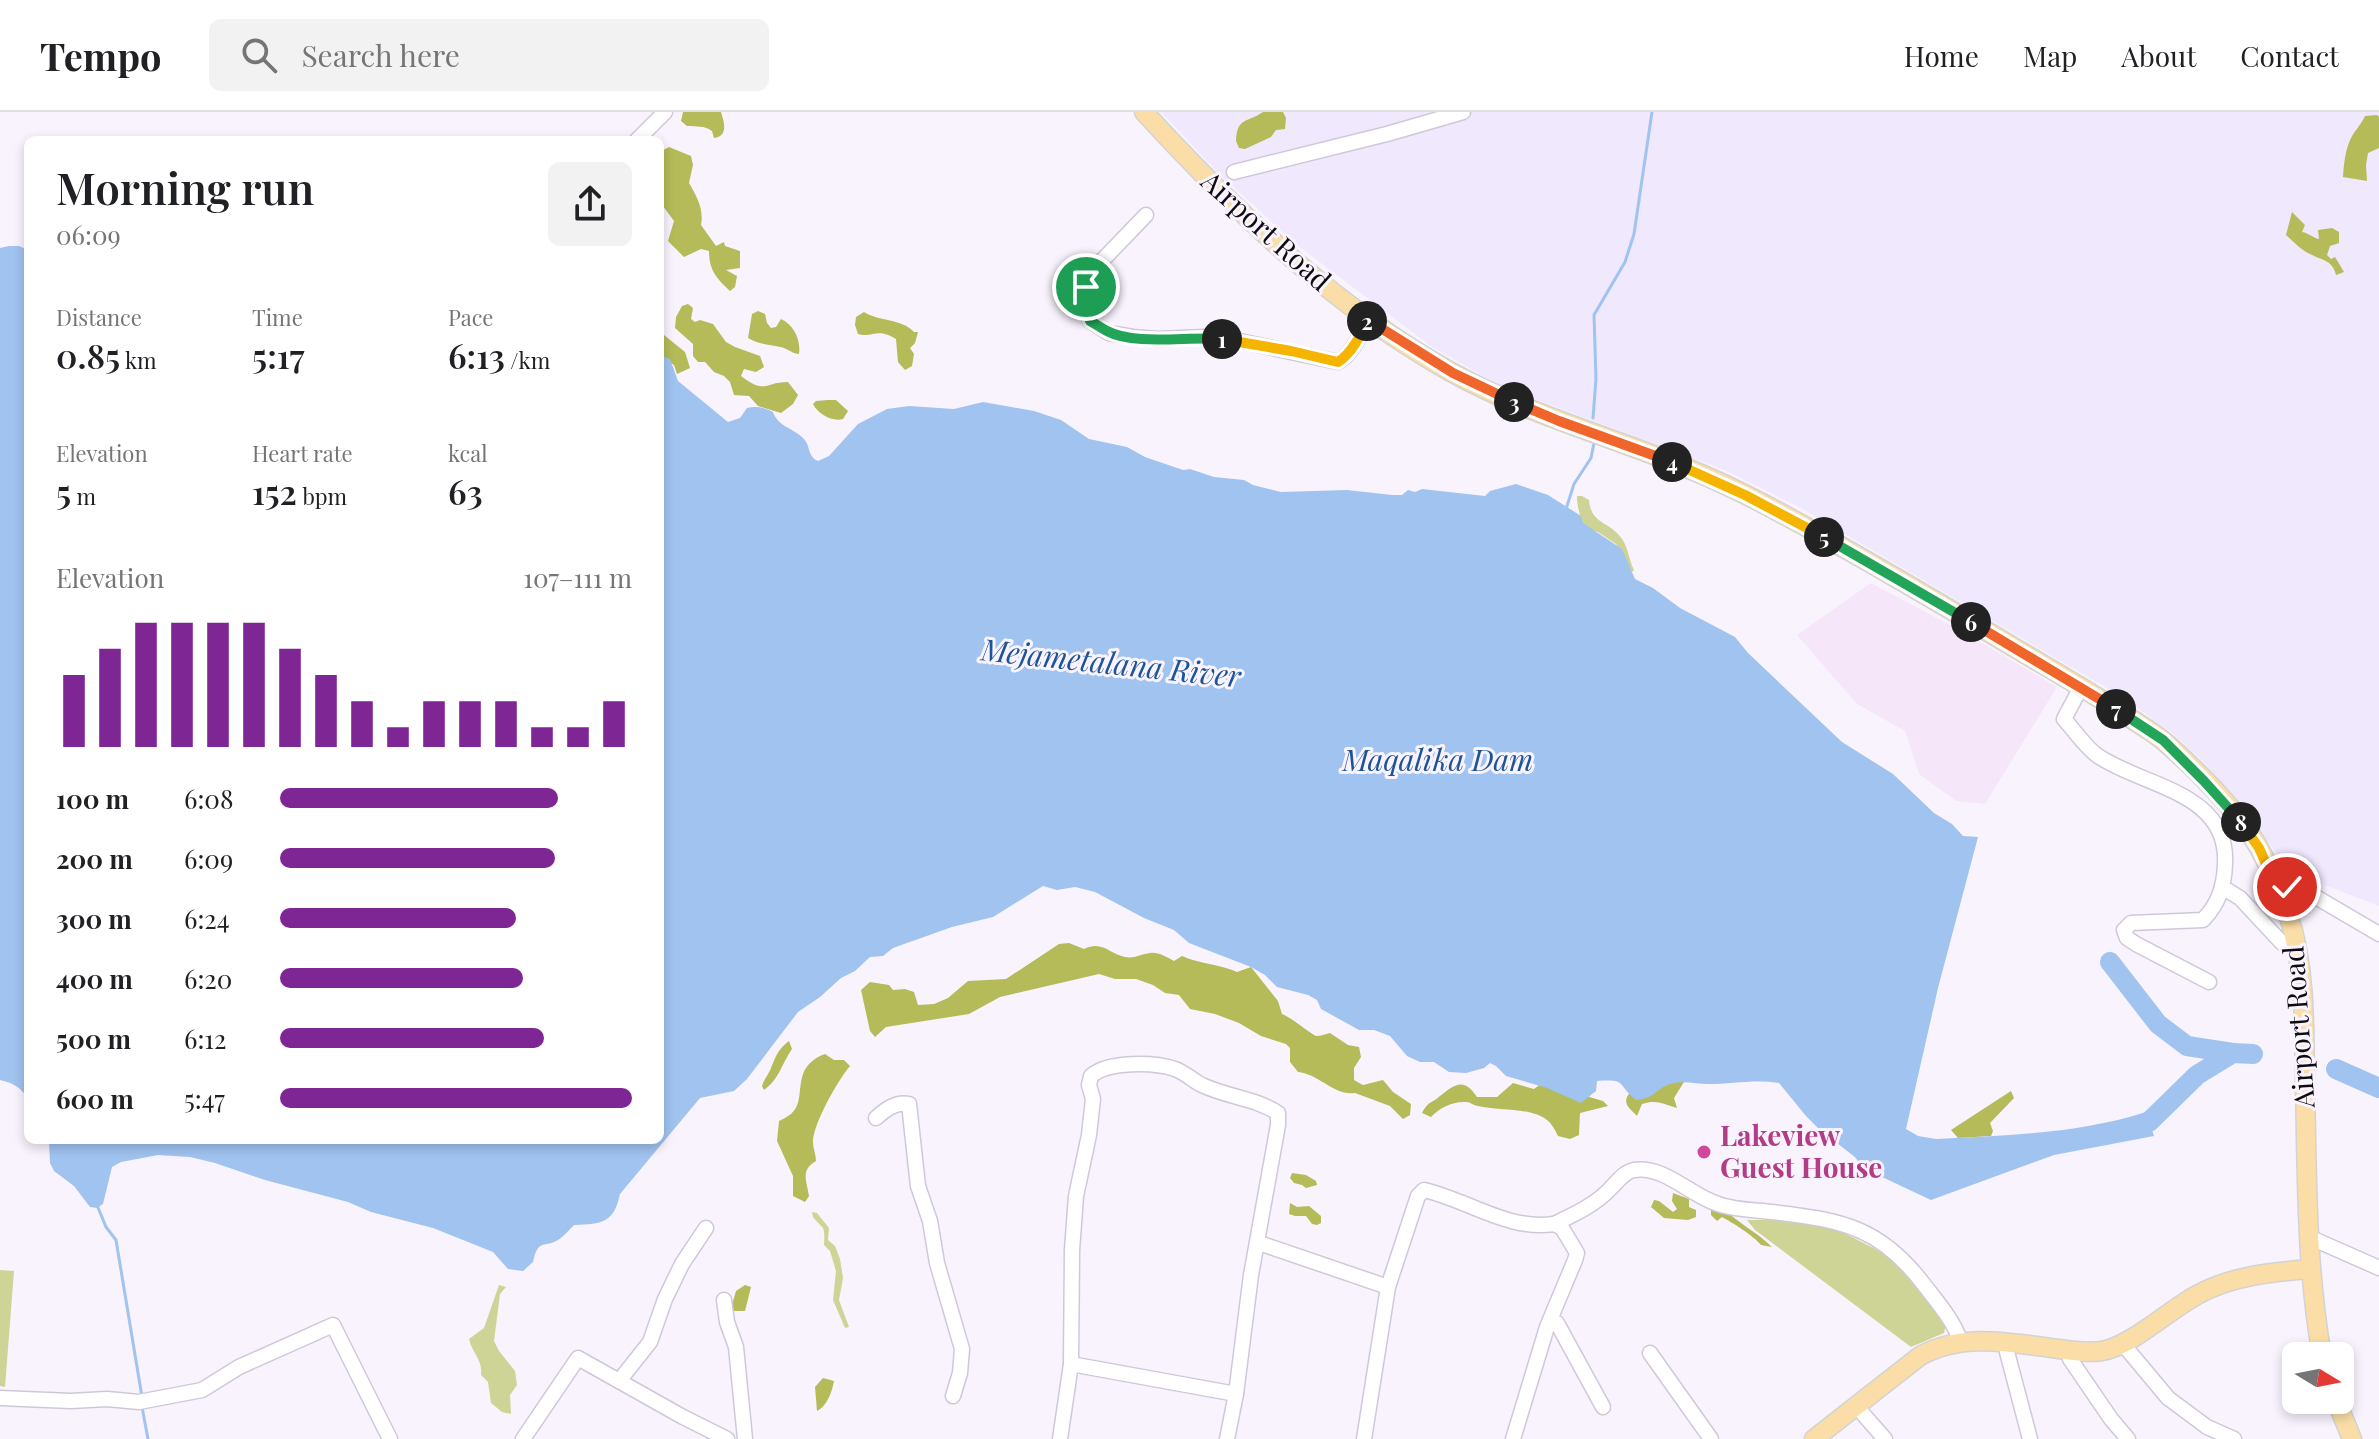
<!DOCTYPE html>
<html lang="en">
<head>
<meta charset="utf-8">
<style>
	:root { --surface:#fff; --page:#f2f2f2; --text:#202124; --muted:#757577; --line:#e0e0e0; --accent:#7e2694 }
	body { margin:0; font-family:"Playfair Display",serif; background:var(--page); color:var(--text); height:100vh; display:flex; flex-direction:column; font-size:30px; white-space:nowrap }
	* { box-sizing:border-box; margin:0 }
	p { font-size:26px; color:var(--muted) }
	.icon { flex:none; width:44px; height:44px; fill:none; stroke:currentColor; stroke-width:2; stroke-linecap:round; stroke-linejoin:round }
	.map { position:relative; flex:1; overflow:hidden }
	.panel { position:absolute; left:24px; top:24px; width:640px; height:1008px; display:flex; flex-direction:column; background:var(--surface); border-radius:12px; box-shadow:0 4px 12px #0003 }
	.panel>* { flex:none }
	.needle { width:52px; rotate:100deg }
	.tools { position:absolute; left:2282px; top:1230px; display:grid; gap:16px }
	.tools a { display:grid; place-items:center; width:72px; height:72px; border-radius:12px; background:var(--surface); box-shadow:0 4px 12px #0003; font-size:40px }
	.pin { position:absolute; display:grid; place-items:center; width:68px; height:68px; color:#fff; margin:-34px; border:4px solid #fff; border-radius:50%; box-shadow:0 2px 8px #0007 }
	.km { position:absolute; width:40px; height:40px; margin:-20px; border-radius:50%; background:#222; color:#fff; font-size:22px; line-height:40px; text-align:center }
	.round { display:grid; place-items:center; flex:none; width:84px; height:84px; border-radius:12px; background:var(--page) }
	.overview { display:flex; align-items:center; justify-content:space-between; height:136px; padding:0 32px }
	h1 { font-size:44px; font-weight:600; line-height:60px }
	.stats { display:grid; grid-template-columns:repeat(3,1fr); gap:12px; height:136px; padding:8px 32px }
	.stats div { display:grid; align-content:center }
	.stats b { font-size:34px; font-weight:600 }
	.stats small { font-size:22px; font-weight:400 }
	.stats p { font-size:22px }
	.chart { height:224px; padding:16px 32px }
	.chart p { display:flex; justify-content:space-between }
	.chart svg { width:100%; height:144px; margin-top:8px; stroke:var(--accent); stroke-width:6 }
	ul { padding:0 32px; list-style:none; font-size:26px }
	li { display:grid; grid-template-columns:128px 96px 1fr; align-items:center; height:60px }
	li i { height:20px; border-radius:10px; background:var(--accent) }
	header { display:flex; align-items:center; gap:48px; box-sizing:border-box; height:112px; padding:0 40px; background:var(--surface); border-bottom:2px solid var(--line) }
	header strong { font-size:38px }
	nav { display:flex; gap:44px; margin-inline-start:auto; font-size:28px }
	.search { width:560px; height:72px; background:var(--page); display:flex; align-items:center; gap:20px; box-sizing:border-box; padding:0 28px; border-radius:12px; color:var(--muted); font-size:30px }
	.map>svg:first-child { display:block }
	.industrial { fill:#f5e6f9 }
	.education { fill:#f0e8fd }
	.green { fill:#ced496 }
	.forest { fill:#b4bb58 }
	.water { fill:#a0c3f0 }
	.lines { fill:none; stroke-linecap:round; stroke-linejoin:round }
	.stream { stroke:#a0c3f0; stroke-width:3 }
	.river { stroke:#a0c3f0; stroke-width:20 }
	.minor-casing { stroke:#d0c8d9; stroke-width:17 }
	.major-casing { stroke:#d3d3d4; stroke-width:21 }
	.minor { stroke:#fff; stroke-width:14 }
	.major { stroke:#fbdea7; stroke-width:18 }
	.split-1-casing { stroke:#fff; stroke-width:16 }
	.split-2-casing { stroke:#fff; stroke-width:16 }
	.split-3-casing { stroke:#fff; stroke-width:16 }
	.split-4-casing { stroke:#fff; stroke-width:16 }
	.split-5-casing { stroke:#fff; stroke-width:16 }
	.split-6-casing { stroke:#fff; stroke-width:16 }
	.split-7-casing { stroke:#fff; stroke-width:16 }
	.split-8-casing { stroke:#fff; stroke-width:16 }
	.split-9-casing { stroke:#fff; stroke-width:16 }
	.split-1 { stroke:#22a559; stroke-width:10 }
	.split-2 { stroke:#f5b400; stroke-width:10 }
	.split-3 { stroke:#f0652b; stroke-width:10 }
	.split-4 { stroke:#f0652b; stroke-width:10 }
	.split-5 { stroke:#f5b400; stroke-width:10 }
	.split-6 { stroke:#22a559; stroke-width:10 }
	.split-7 { stroke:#f0652b; stroke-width:10 }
	.split-8 { stroke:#22a559; stroke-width:10 }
	.split-9 { stroke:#f5b400; stroke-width:10 }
	.hotel-dot { fill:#d1479c; stroke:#f9f3fe; stroke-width:3 }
	.labels { text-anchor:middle; stroke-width:6; stroke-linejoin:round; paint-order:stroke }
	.street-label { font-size:28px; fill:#0d0a10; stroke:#f9f3fe }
	.hotel-label { font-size:28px; font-weight:bold; fill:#b23c85; stroke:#f9f3fe; text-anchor:start }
	.water-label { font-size:30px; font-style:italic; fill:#1d5497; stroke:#f9f3fe }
</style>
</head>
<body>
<header>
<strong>Tempo</strong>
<div class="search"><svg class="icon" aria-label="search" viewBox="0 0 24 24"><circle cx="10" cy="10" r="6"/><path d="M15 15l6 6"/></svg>Search here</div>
<nav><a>Home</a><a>Map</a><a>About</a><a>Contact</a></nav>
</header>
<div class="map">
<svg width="2379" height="1327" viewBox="0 0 2379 1327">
	<rect width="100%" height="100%" fill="#f9f3fe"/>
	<!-- industrial -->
	<path class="industrial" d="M1871 471 1963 520 2057 575 1985 692 1956 689 1919 662 1905 619 1857 592 1797 523Z"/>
	<!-- education -->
	<path class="education" d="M1161 0H2379V794L2291 760 2232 683 2203 649 2171 620 2122 585 1801 396 1727 359 1501 274 1432 235 1297 133 1218 61Z"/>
	<!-- green -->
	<g class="green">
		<path d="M1577 384H1582L1589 388C1591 413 1610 409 1622 427 1628 435 1629 448 1634 458L1632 460 1616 432 1598 420 1585 416C1580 406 1577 394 1577 384Z"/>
		<path d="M812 1100 817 1101 829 1116 828 1128 835 1134 840 1147 843 1166 839 1188 849 1215 845 1216 833 1188 836 1159 830 1139 824 1133C825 1111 824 1119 813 1105Z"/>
		<path d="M1747 1108H1775L1824 1113 1850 1124 1881 1140 1916 1168 1947 1208 1944 1221 1911 1235 1755 1118Z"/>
		<path d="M0 1158 14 1159 5 1275 0 1274Z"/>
		<path d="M499 1173 506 1175 500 1182 494 1229 499 1239 515 1259 517 1273 510 1283 511 1302 502 1300 491 1291 488 1270 481 1263C483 1248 472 1241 469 1227L484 1216Z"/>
	</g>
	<!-- forest -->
	<g class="forest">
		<path d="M683 0H721C724 10 729 24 714 26L712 19C703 13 697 15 687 14L681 9Z"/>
		<path d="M1263 0H1283L1286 6 1285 17 1276 18 1271 25 1245 37 1239 36 1236 29C1237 5 1247 11 1263 0Z"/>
		<path d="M2377 3 2379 5V36L2368 41 2366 53 2367 69 2343 65C2344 51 2345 39 2351 26 2355 18 2361 13 2365 4Z"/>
		<path d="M669 35 691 44 693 53 689 71C697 85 704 97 701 113L716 134 724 130 725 134 740 139V156L726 158 737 164 735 175 730 179C716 166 709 158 709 139L701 137 684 145 668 129 674 109 660 90V40Z"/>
		<path d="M2292 100 2305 113 2302 120C2309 121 2313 126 2319 127L2318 118 2332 116 2339 120V131L2330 134 2327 143 2331 147 2335 145 2344 160 2336 163C2332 148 2324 149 2312 143 2302 139 2294 130 2286 123Z"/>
		<path d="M688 192 693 196 691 207 695 210 700 208 713 212 726 230 735 235 760 244 764 255 756 260 744 257 741 264C766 283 764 270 788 270L798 283 793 292 781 301 758 294 749 284 734 283 730 270 724 264 714 260 705 250H698L693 244V232L675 216 676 205 682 194Z"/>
		<path d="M758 199 765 202 767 211 771 216 776 215 781 207C794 213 801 228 799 242 790 241 788 236 780 235 769 233 758 232 748 226L752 202Z"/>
		<path d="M864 200C880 210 901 206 914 220H918L915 231 910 236 914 242 912 254 905 258 898 250 896 227C877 215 874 226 858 222L855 213 856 205Z"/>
		<path d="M664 223 685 240 690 256 677 262 674 253 660 243V224Z"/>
		<path d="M828 288H836L848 299 843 307C832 310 818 302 813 292L816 289Z"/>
		<path d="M1069 831 1084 837C1103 828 1109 842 1125 845 1134 847 1141 842 1150 841 1159 840 1166 845 1174 849L1182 844C1200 852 1219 852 1237 860L1251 855 1278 889 1282 902C1291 905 1313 924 1317 924 1321 924 1325 922 1330 921L1348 933 1359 935 1361 945 1354 956V968L1363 973 1383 968 1393 980 1411 992 1410 1003 1403 1007 1390 994 1355 981C1334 984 1319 962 1298 960L1290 950V936L1286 932 1261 924 1239 911 1215 902 1190 897 1179 883 1165 881 1153 873 1136 867H1115L1099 862 1000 885 969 902 886 915 875 925 870 919 861 878 870 870 889 873 893 878 905 877 914 880 918 893 934 892 948 886 968 869 1006 867 1059 832Z"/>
		<path d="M789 929 792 937C781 953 780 966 764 978L762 974C764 967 769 962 771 956 776 944 778 937 789 929Z"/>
		<path d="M825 942 834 948H844L850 954C838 968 813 1012 813 1030 813 1036 816 1043 816 1049 800 1058 807 1069 809 1084L805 1090 793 1084V1064L777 1029 779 1009C783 1007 787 1005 791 1002 809 987 788 956 825 942Z"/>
		<path d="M1665 963 1684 970 1674 986 1677 996C1664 992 1656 987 1642 992L1637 1004C1632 998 1621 992 1629 982L1647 981Z"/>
		<path d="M1513 971 1534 977 1542 971 1603 989 1608 994 1580 1001 1579 1023 1570 1027 1558 1024C1555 1018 1552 1012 1547 1008 1530 995 1498 999 1478 994 1472 993 1471 990 1466 990 1453 989 1439 996 1431 1005L1422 1001C1430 987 1430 993 1440 984 1455 972 1464 965 1477 985H1497Z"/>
		<path d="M2011 979 2014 986 1990 1011 1993 1019 1991 1024 1958 1026 1951 1018Z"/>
		<path d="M1292 1061 1306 1063 1316 1069 1317 1073 1306 1076 1302 1073 1294 1071 1290 1066Z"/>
		<path d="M1673 1081 1689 1087V1095L1696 1098V1105L1688 1108 1664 1106 1651 1095 1654 1088 1659 1089 1673 1100 1677 1097 1672 1089Z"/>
		<path d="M1290 1091 1297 1095 1309 1094 1321 1104V1111L1317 1113 1312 1112 1306 1104H1295L1289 1102Z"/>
		<path d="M1711 1096H1723C1738 1111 1758 1121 1772 1135L1761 1133C1754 1124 1733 1111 1722 1105L1717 1109 1711 1103Z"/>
		<path d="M745 1173 751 1175 745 1199H733L731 1196 736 1179Z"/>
		<path d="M823 1266 834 1269C832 1280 827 1294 817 1299L815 1275Z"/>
	</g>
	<!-- water -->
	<g class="water">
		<path d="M9 134H19L28 138V987C21 975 13 971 0 968V136Z"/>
		<path d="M660 243 670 247 678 269 728 310 740 306 747 296C758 294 763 295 773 300 778 315 794 316 804 327 811 335 807 344 818 349L829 344 858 312 887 297 909 294 954 297 983 290 1034 299 1061 308 1089 327 1127 335 1145 345 1183 358 1190 357 1214 365 1244 368 1253 373 1281 380 1347 378 1392 383H1402L1408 378 1415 380 1422 377 1485 384 1490 379 1516 372 1548 383 1581 404 1583 411 1622 437 1635 467 1653 476 1680 496 1735 525 1748 541 1842 630 1893 662 1934 701 1952 712 1963 724 1978 725 1938 876 1906 1017 1918 1024 1936 1027C2007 1023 2078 1022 2146 1000L2154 1024 2054 1043 1931 1088 1863 1056 1855 1045 1820 1018 1806 1004 1779 971C1754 967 1733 972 1708 972 1696 972 1683 968 1670 972 1654 978 1656 986 1636 988 1616 972 1628 967 1597 969L1596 979 1581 991 1547 976 1506 964 1496 954 1490 951 1484 956 1466 961 1449 960 1434 950H1420L1407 944 1390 924 1374 918H1359L1321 897 1317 888 1308 883 1277 875 1265 863 1251 855 1189 831 1174 818 1144 806 1095 780 1075 775 1057 778 1043 774 993 805 952 815 907 831 893 836 883 844 870 845 855 859 841 866 820 885 798 900 747 967 734 979 700 986 620 1082C614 1111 602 1112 574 1113 570 1117 563 1125 558 1128 545 1136 538 1126 533 1150L523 1159 508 1157 493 1140 433 1116 371 1100 348 1090 265 1068 215 1051 190 1045 158 1043 121 1050 112 1055 103 1092 97 1096 90 1095 74 1074 54 1059 50 1051 49 1028H660Z"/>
	</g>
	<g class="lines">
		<!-- stream -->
		<g class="stream">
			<path d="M1593 306 1596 267 1594 203 1625 150 1634 122 1652 0"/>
			<path d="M1566 397 1574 372 1591 346 1594 331"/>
			<path d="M97 1093 106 1115 116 1128 142 1285"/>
			<path d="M142 1295 148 1327"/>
		</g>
		<!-- river -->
		<g class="river">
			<path d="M2110 850 2158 912 2187 934 2233 941"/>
			<path d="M2336 957 2379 976"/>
			<path d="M2149 1010 2197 963 2233 941 2253 942"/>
		</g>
		<defs>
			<g id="minor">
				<path d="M637 28 665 0"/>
				<path d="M1234 60 1387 22 1463 0"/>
				<path d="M1146 103 1094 157 1086 175 1090 209 1109 221 1133 225 1158 227 1205 225 1235 228 1338 250C1353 241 1360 223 1368 208"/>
				<path d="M2081 575 2064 607C2075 619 2085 635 2098 644 2144 675 2229 680 2225 752 2224 775 2219 791 2203 808L2131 811 2124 818 2127 826 2136 832 2209 870"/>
				<path d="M2276 774 2304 778 2379 822"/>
				<path d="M2222 775 2240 786 2282 831 2296 835"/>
				<path d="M876 1006C885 998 896 989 909 992L918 1074 930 1109 937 1151 962 1237 960 1261 953 1284"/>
				<path d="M1554 1112C1575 1102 1595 1093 1611 1076 1618 1069 1624 1060 1634 1058 1664 1053 1691 1084 1718 1092 1735 1098 1754 1098 1772 1100 1842 1108 1881 1115 1925 1174 1939 1192 1953 1208 1961 1230"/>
				<path d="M2309 1125 2379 1156"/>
				<path d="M1259 1131 1388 1175 1364 1327"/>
				<path d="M1388 1175 1418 1084 1424 1078C1468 1088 1508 1119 1554 1112L1562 1116 1577 1141 1575 1148 1547 1215 1513 1327"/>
				<path d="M724 1188 727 1210 736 1235 745 1327"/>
				<path d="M1551 1209 1557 1211 1603 1295"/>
				<path d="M2006 1231 2007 1240 2030 1327"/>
				<path d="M2122 1231 2168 1286 2207 1315 2234 1327"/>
				<path d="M2069 1238 2070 1247 2111 1307 2128 1327"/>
				<path d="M1650 1241 1711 1327"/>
				<path d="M1071 1252 1236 1282 1227 1327"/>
				<path d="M619 1269 650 1230 665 1187 682 1152 706 1116"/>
				<path d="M0 1286 71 1289 107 1287 139 1290 202 1278 239 1255 333 1213 390 1327"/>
				<path d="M1857 1295 1885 1327"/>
				<path d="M523 1327 578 1246 683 1305 727 1327"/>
				<path d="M1060 1327 1071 1252 1072 1138 1076 1084 1089 1023 1093 987 1089 973 1091 964C1108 949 1154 950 1175 957 1186 961 1193 969 1202 973 1227 985 1255 986 1278 1001V1013L1251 1163 1236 1282"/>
			</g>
			<g id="major">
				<path d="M1144 0C1235 99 1333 194 1451 260 1528 303 1614 325 1694 359 1740 378 1785 403 1828 427 1891 462 1953 499 2015 536 2052 558 2091 580 2127 604 2140 613 2154 620 2166 631 2197 658 2239 700 2259 736 2271 757 2281 782 2289 805 2306 858 2304 917 2305 972 2307 1063 2306 1154 2322 1244"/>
				<path d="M2336 1288 2352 1327"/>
				<path d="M1814 1327 1920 1244C1963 1220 2012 1231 2059 1237 2072 1239 2088 1241 2102 1239 2131 1234 2169 1198 2197 1183 2231 1164 2272 1160 2310 1157"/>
			</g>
		</defs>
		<!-- minor casing -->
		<use href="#minor" class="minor-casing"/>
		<!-- major casing -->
		<use href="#major" class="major-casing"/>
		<!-- minor -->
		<use href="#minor" class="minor"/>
		<!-- major -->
		<use href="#major" class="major"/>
	</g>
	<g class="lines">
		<defs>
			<path id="split-1" d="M1086 175 1090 209C1096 212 1101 216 1107 219 1135 234 1189 224 1222 227"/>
			<path id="split-2" d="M1222 227 1291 239 1338 250C1352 241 1360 224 1367 209"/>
			<path id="split-3" d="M1367 209 1368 208 1453 261 1514 290"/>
			<path id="split-4" d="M1514 290 1559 309 1672 350"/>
			<path id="split-5" d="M1672 350 1745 383 1824 425"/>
			<path id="split-6" d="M1824 425 1971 510"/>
			<path id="split-7" d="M1971 510 2116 597"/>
			<path id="split-8" d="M2116 597 2163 628 2204 669 2241 710"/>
			<path id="split-9" d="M2241 710 2259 736 2276 774 2287 775"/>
		</defs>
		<!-- split-1 casing -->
		<use href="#split-1" class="split-1-casing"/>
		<!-- split-2 casing -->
		<use href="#split-2" class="split-2-casing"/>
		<!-- split-3 casing -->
		<use href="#split-3" class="split-3-casing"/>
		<!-- split-4 casing -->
		<use href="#split-4" class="split-4-casing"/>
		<!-- split-5 casing -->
		<use href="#split-5" class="split-5-casing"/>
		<!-- split-6 casing -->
		<use href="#split-6" class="split-6-casing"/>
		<!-- split-7 casing -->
		<use href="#split-7" class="split-7-casing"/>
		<!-- split-8 casing -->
		<use href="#split-8" class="split-8-casing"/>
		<!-- split-9 casing -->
		<use href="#split-9" class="split-9-casing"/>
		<!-- split-1 -->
		<use href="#split-1" class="split-1"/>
		<!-- split-2 -->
		<use href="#split-2" class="split-2"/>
		<!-- split-3 -->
		<use href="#split-3" class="split-3"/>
		<!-- split-4 -->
		<use href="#split-4" class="split-4"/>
		<!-- split-5 -->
		<use href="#split-5" class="split-5"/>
		<!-- split-6 -->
		<use href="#split-6" class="split-6"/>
		<!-- split-7 -->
		<use href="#split-7" class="split-7"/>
		<!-- split-8 -->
		<use href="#split-8" class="split-8"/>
		<!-- split-9 -->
		<use href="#split-9" class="split-9"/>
	</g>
	<!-- markers -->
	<circle class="hotel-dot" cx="1704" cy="1040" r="8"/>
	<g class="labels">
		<!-- street labels -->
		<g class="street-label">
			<text transform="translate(1266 119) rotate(42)" y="10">Airport Road</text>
			<text transform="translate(2299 915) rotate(-94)" y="10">Airport Road</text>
		</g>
		<!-- hotel labels -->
		<g class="hotel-label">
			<text x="1720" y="1034">Lakeview<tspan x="1720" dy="32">Guest House</tspan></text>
		</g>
		<!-- water labels -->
		<g class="water-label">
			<text transform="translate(1111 552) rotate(6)" y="10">Mejametalana River</text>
			<text x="1438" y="659">Maqalika Dam</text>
		</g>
	</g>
</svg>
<div class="tools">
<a><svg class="needle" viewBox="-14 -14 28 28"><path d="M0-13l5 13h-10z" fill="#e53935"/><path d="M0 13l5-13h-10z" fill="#757577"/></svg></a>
</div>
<div class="pin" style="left:1086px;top:175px;background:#1e9e55"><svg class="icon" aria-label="arrive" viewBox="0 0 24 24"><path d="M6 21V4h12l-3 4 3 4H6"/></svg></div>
<div class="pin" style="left:2287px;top:775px;background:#d93025"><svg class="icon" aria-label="check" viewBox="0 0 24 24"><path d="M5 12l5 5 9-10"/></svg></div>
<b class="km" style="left:1222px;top:227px">1</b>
<b class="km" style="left:1367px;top:209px">2</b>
<b class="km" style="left:1514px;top:290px">3</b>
<b class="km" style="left:1672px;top:350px">4</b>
<b class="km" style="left:1824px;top:425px">5</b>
<b class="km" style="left:1971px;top:510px">6</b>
<b class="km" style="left:2116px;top:597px">7</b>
<b class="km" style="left:2241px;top:710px">8</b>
<section class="panel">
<div class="overview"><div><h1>Morning run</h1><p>06:09</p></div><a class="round"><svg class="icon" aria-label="share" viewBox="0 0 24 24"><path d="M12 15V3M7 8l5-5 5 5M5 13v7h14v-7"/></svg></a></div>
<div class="stats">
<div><p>Distance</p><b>0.85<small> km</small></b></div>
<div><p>Time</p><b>5:17</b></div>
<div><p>Pace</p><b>6:13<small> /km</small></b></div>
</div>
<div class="stats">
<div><p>Elevation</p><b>5<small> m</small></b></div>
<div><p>Heart rate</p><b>152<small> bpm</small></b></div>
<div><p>kcal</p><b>63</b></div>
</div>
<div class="chart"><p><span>Elevation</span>107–111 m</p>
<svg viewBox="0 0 160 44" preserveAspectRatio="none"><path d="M5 44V22M15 44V14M25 44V6M35 44V6M45 44V6M55 44V6M65 44V14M75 44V22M85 44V30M95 44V38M105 44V30M115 44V30M125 44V30M135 44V38M145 44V38M155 44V30"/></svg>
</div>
<ul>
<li><b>100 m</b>6:08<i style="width:79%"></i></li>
<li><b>200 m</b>6:09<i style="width:78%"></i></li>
<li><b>300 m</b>6:24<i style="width:67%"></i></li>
<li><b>400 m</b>6:20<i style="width:69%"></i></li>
<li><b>500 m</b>6:12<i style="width:75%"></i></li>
<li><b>600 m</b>5:47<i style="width:100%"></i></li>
</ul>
</section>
</div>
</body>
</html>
